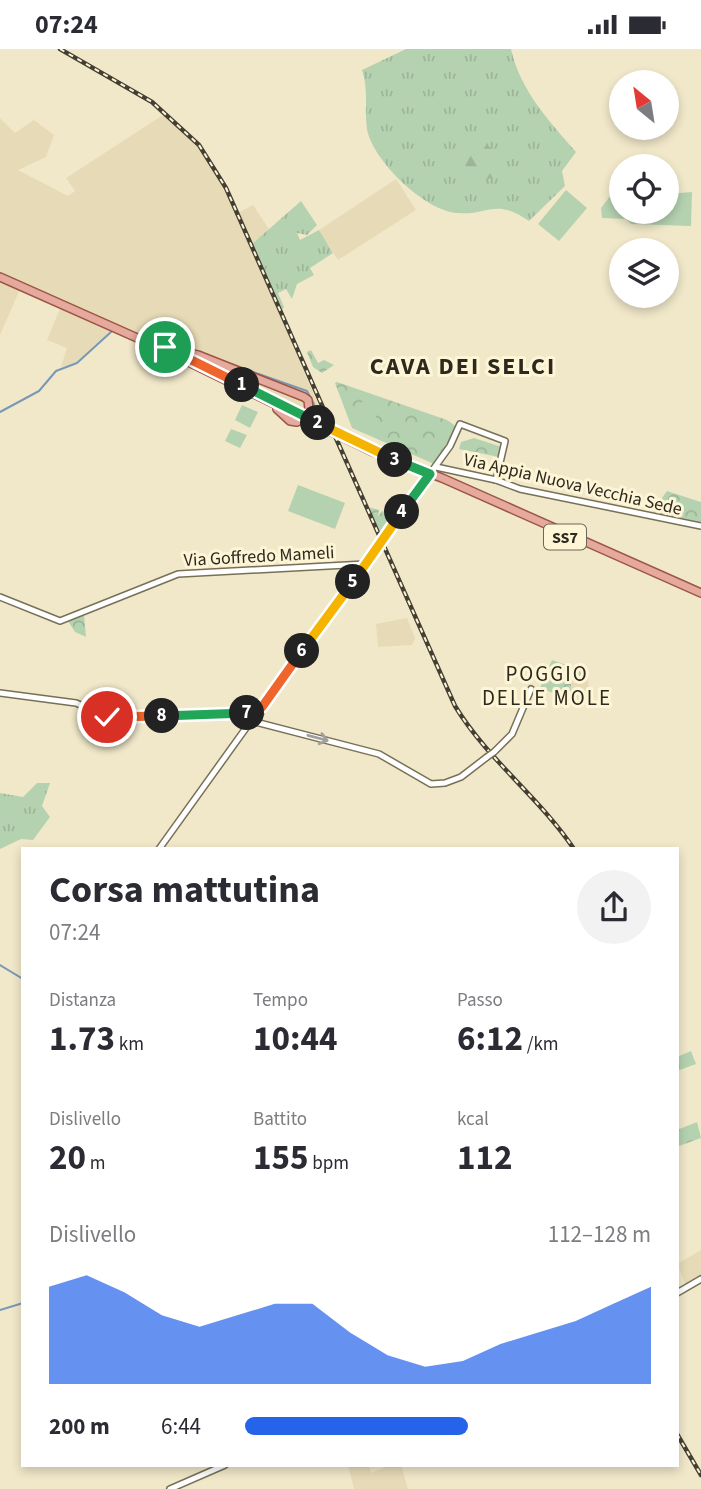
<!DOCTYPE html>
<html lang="it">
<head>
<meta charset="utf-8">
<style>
	:root { --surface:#fff; --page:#f2f2f3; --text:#2b2b33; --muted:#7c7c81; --accent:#2563eb }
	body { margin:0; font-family:"Source Sans 3",sans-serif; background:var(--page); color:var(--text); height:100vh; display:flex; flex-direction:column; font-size:26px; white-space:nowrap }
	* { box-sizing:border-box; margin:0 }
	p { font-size:23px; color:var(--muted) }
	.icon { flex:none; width:38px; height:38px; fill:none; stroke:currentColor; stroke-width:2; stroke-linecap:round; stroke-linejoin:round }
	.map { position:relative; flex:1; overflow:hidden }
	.side { position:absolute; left:21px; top:798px; width:658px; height:620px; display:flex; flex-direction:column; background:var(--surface); border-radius:0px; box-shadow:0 4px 10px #0003 }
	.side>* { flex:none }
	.needle { width:46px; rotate:330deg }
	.controls { position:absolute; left:609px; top:21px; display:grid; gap:14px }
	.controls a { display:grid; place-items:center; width:70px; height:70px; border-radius:50%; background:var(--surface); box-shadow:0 4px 10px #0003; font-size:35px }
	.pin { position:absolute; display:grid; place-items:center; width:60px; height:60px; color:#fff; margin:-30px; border:4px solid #fff; border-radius:50%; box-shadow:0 2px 7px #0007 }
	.km { position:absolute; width:35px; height:35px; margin:-18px; border-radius:50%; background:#222; color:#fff; font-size:19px; line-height:35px; text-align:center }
	.round { display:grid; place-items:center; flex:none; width:74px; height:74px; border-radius:37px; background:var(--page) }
	.headline { display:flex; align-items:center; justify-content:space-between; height:119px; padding:0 28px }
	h1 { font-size:38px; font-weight:700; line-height:52px }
	.stats { display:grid; grid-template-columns:repeat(3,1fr); gap:10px; height:119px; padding:7px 28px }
	.stats div { display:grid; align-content:center }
	.stats b { font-size:35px; font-weight:700 }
	.stats small { font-size:19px; font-weight:400 }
	.stats p { font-size:19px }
	.chart { height:196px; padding:14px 28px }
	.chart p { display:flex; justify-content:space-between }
	.chart svg { width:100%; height:126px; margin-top:7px; fill:var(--accent); opacity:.7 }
	ul { padding:0 28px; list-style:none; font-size:23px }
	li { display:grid; grid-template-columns:112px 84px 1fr; align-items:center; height:52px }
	li i { height:18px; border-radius:9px; background:var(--accent) }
	.status { display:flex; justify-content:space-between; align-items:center; height:49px; padding:0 35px; background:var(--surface); direction:ltr }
	.status svg { height:19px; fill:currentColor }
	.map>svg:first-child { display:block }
	.built { fill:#e7dbb7 }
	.grass { fill:url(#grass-tufts) }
	.forest { fill:url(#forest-firs) }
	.park { fill:url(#park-crowns) }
	.pitch { fill:#b5d2b0 }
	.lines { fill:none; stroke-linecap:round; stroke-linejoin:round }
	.stream { stroke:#7998b7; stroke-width:2 }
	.secondary-casing { stroke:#787056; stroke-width:8 }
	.primary-casing { stroke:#9b5646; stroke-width:10 }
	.secondary { stroke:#fff; stroke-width:5 }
	.primary { stroke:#e6a99d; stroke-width:7 }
	.rail-casing { stroke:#443f32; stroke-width:4.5 }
	.rail { stroke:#fef5d7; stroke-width:2; stroke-dasharray:5; stroke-linecap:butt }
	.secondary-bridge-casing { stroke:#787056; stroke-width:8; stroke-linecap:butt }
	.secondary-bridge { stroke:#fff; stroke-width:5 }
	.oneway { stroke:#a09f9a }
	.split-1-casing { stroke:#fff; stroke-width:14 }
	.split-2-casing { stroke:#fff; stroke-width:14 }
	.split-3-casing { stroke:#fff; stroke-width:14 }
	.split-4-casing { stroke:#fff; stroke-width:14 }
	.split-5-casing { stroke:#fff; stroke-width:14 }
	.split-6-casing { stroke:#fff; stroke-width:14 }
	.split-7-casing { stroke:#fff; stroke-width:14 }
	.split-8-casing { stroke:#fff; stroke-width:14 }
	.split-9-casing { stroke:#fff; stroke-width:14 }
	.split-1 { stroke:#f0652b; stroke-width:9 }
	.split-2 { stroke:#22a559; stroke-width:9 }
	.split-3 { stroke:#f5b400; stroke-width:9 }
	.split-4 { stroke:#22a559; stroke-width:9 }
	.split-5 { stroke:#f5b400; stroke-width:9 }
	.split-6 { stroke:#f5b400; stroke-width:9 }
	.split-7 { stroke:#f0652b; stroke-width:9 }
	.split-8 { stroke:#22a559; stroke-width:9 }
	.split-9 { stroke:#f0652b; stroke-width:9 }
	.labels { text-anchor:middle; stroke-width:6; stroke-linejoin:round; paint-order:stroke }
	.shield { fill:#fef5d7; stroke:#6c6656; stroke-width:2 }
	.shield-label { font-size:16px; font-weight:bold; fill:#2d291e }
	.street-label { font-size:18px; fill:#2d291e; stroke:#fef5d7 }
	.quarter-label { font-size:21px; letter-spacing:2px; fill:#2d291e; stroke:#fef5d7 }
	.district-label { font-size:24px; font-weight:bold; letter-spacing:2px; fill:#2d291e; stroke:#fef5d7 }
</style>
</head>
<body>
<div class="status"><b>07:24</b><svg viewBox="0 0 49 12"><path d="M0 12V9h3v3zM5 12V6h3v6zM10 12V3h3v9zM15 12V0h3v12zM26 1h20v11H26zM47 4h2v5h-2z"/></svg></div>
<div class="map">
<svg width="701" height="1440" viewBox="0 0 701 1440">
	<defs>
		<pattern id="grass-tufts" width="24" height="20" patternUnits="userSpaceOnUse" patternTransform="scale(1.75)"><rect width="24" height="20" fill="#b5d2b0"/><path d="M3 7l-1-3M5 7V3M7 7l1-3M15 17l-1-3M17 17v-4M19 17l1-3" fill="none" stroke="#9cb497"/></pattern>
		<pattern id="forest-firs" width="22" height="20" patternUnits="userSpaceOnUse" patternTransform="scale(1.75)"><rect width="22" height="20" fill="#b5d2b0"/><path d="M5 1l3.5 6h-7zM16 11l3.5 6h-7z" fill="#9cb497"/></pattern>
		<pattern id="park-crowns" width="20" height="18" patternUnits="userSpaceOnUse" patternTransform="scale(1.75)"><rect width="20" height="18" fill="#b5d2b0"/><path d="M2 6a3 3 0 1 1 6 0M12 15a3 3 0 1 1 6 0" fill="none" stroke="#9cb497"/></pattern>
	</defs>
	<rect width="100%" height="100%" fill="#f1e8ca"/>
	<!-- built -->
	<g class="built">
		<path d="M166 64 199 96 226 139 236 165 253 156 269 180 250 197 326 374 320 378 117 279 77 314 61 318 67 299 47 291 62 255 21 238 0 286V69L15 84 34 71 54 86 46 108 18 121 68 147 75 142 66 129Z"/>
		<path d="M396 130 416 161 338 211 319 181Z"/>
		<path d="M407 569 415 589 412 596 378 598 376 575Z"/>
		<path d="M571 626 588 628 589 649 582 658 571 651Z"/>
		<path d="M701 1201V1227L686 1236 677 1215Z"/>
		<path d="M348 1416H369L371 1424 390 1416H401L408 1440H354Z"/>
	</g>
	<!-- grass -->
	<g class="grass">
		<path d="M406 0H511C520 41 549 72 576 103L562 122 565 137 529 172C494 148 488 167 457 164 425 162 372 111 367 80 364 59 369 42 362 21Z"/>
		<path d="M301 152 317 176 307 186 297 184 300 191 319 181 333 204 310 219 314 226 297 235 292 250 286 240 278 244 284 258 282 261 252 195Z"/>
		<path d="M37 734H50L42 757 50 768 33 791 21 790 0 800V744L23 748Z"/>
	</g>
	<!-- forest -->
	<path class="forest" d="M482 92 492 100 501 99 503 105 496 110V114L504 121 480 135 466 119 463 107 466 102 468 107 470 103 468 97Z"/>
	<!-- park -->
	<g class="park">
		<path d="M311 301 318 314 324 311 334 316 322 324 313 318 307 303Z"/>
		<path d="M337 333 447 371 457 378 434 415 352 379 335 334Z"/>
		<path d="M474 389 502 398 499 408 459 400 461 393Z"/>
		<path d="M667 442 701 453V475L655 466 654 460Z"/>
		<path d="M368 458 379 461 378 467 382 462 395 469 381 487Z"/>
		<path d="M84 565 86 588 75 583 68 572Z"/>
		<path d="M552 611 587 623 588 628 571 626V651L540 639Z"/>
		<path d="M691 1002 696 1015 677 1022V1008Z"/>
		<path d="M697 1073 701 1089 679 1097 677 1081Z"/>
	</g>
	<!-- pitch -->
	<g class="pitch">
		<path d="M621 133V163H667V145L692 143 691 177 631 175 626 170 602 169 601 159Z"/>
		<path d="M566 141 587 159 559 192 538 175Z"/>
		<path d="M365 349 372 353 378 375 374 383 365 379 359 357Z"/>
		<path d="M242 356 258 363 250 379 235 371Z"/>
		<path d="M231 380 247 386 240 399 225 392Z"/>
		<path d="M298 436 345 454 335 480 288 462Z"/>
	</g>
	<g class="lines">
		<!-- stream -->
		<g class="stream">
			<path d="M153 289 168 295"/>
			<path d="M214 309 307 342 314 355"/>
			<path d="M0 363 39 342 56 322 77 314 111 283"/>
			<path d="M0 916 23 930"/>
			<path d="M0 1261 23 1254"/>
		</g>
		<defs>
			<g id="secondary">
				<path d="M436 418 496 431 520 440 701 477"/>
				<path d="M0 548 60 572 178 525 365 515"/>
				<path d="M0 644 76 654 111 669 246 665"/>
				<path d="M252 670V664L246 665 248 671 379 705 431 735 445 734 461 728 487 708"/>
				<path d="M256 672 273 642 450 397 460 375 505 392 496 431"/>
				<path d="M494 703 512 685 531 640"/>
				<path d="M159 800 251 672"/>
				<path d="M677 1244 701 1230"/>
				<path d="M170 1440 225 1416"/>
			</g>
			<g id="primary">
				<path d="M0 228 162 300 371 402 442 429 701 544"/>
				<path d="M165 298 198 306 304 348 308 351 309 360"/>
				<path d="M277 360 290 372 297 373"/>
			</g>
		</defs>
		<!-- secondary casing -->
		<use href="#secondary" class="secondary-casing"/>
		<!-- primary casing -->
		<use href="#primary" class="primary-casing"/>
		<!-- secondary -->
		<use href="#secondary" class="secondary"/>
		<!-- primary -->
		<use href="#primary" class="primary"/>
		<defs>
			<g id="rail">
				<path d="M60 0 152 53 199 96 226 139 332 379"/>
				<path d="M335 387 455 657C488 711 539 748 574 800"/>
				<path d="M677 1385 701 1426"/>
			</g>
		</defs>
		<!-- rail casing -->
		<use href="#rail" class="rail-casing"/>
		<!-- rail -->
		<use href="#rail" class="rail"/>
		<defs>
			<path id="secondary-bridge" d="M487 708 494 703"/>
		</defs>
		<!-- secondary-bridge casing -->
		<use href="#secondary-bridge" class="secondary-bridge-casing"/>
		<!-- secondary-bridge -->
		<use href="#secondary-bridge" class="secondary-bridge"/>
	</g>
	<!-- one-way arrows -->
	<defs><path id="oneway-shaft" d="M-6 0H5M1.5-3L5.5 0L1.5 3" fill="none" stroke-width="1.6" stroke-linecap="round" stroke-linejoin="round" transform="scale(1.75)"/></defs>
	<use class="oneway" href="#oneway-shaft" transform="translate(318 689) rotate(15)"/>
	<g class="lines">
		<defs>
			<path id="split-1" d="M165 298 242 336"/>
			<path id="split-2" d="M242 336 318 374"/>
			<path id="split-3" d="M318 374 395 411"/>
			<path id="split-4" d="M395 411 430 425 402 463"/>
			<path id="split-5" d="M353 533 402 463"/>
			<path id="split-6" d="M302 602 353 533"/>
			<path id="split-7" d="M247 664 262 658 302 602"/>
			<path id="split-8" d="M162 667 247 664"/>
			<path id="split-9" d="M107 668 162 667"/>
		</defs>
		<!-- split-1 casing -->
		<use href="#split-1" class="split-1-casing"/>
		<!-- split-2 casing -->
		<use href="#split-2" class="split-2-casing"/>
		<!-- split-3 casing -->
		<use href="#split-3" class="split-3-casing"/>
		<!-- split-4 casing -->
		<use href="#split-4" class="split-4-casing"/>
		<!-- split-5 casing -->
		<use href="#split-5" class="split-5-casing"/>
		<!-- split-6 casing -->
		<use href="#split-6" class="split-6-casing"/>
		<!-- split-7 casing -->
		<use href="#split-7" class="split-7-casing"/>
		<!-- split-8 casing -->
		<use href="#split-8" class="split-8-casing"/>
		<!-- split-9 casing -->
		<use href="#split-9" class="split-9-casing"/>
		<!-- split-1 -->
		<use href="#split-1" class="split-1"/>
		<!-- split-2 -->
		<use href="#split-2" class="split-2"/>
		<!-- split-3 -->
		<use href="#split-3" class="split-3"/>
		<!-- split-4 -->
		<use href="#split-4" class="split-4"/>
		<!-- split-5 -->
		<use href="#split-5" class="split-5"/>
		<!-- split-6 -->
		<use href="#split-6" class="split-6"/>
		<!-- split-7 -->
		<use href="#split-7" class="split-7"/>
		<!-- split-8 -->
		<use href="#split-8" class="split-8"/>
		<!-- split-9 -->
		<use href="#split-9" class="split-9"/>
	</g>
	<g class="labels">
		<!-- shield labels -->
		<rect class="shield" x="544" y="475.5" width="42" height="25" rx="5"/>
		<g class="shield-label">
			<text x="565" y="494">SS7</text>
		</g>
		<!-- street labels -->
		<g class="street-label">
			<text transform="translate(573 435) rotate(13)" y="6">Via Appia Nuova Vecchia Sede</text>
			<text transform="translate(259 507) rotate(-3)" y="6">Via Goffredo Mameli</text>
		</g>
		<!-- quarter labels -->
		<g class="quarter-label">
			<text x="547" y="632">POGGIO<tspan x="547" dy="24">DELLE MOLE</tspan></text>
		</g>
		<!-- district labels -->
		<g class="district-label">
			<text x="463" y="325">CAVA DEI SELCI</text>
		</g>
	</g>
</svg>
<div class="controls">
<a><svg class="needle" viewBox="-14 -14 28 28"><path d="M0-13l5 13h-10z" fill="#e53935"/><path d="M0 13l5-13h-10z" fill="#7c7c81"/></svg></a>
<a><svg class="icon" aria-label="locate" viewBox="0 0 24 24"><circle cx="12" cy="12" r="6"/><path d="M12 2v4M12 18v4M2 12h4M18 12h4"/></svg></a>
<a><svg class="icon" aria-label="layers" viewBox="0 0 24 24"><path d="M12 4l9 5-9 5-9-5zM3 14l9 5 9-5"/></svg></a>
</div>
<div class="pin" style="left:165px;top:298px;background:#1e9e55"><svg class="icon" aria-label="arrive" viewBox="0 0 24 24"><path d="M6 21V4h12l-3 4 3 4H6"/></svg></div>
<div class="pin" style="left:107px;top:668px;background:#d93025"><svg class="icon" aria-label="check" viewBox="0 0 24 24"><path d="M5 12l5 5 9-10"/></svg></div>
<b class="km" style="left:242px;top:336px">1</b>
<b class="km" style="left:318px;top:374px">2</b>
<b class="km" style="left:395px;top:411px">3</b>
<b class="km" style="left:402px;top:463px">4</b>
<b class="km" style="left:353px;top:533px">5</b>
<b class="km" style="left:302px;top:602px">6</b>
<b class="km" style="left:247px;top:664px">7</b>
<b class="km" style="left:162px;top:667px">8</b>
<section class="side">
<div class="headline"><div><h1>Corsa mattutina</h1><p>07:24</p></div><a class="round"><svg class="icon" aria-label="share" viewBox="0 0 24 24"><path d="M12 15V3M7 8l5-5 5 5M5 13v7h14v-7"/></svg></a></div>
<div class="stats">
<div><p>Distanza</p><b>1.73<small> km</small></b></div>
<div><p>Tempo</p><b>10:44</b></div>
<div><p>Passo</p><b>6:12<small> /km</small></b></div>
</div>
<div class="stats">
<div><p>Dislivello</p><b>20<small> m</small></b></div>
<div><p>Battito</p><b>155<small> bpm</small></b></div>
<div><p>kcal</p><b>112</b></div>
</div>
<div class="chart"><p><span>Dislivello</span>112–128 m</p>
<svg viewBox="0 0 160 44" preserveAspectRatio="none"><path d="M0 44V10L10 6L20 12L30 20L40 24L50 20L60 16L70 16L80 26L90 34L100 38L110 36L120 30L130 26L140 22L150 16L160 10V44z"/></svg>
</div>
<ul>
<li><b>200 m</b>6:44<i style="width:55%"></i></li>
</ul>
</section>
</div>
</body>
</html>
